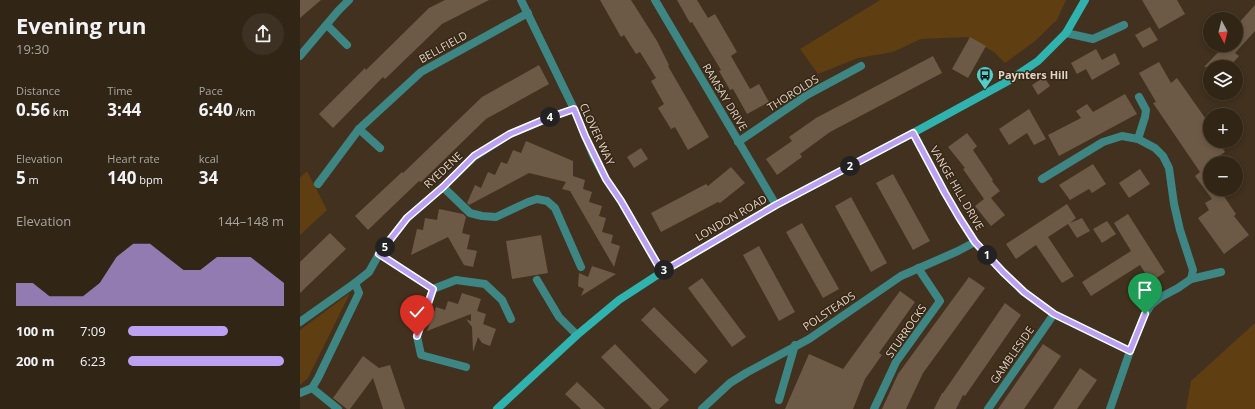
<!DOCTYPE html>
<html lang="en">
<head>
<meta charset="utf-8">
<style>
	:root { --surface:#312516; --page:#3d3123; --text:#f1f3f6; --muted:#a8a5a1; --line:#4c4235; --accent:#bca0f2 }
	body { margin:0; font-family:"Open Sans",sans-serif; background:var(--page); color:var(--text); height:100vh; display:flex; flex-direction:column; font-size:15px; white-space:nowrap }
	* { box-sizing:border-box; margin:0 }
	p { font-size:13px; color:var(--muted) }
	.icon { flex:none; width:22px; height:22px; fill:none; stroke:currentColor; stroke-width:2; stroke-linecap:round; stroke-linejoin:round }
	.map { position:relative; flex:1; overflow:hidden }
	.sheet { display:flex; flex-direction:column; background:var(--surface); width:300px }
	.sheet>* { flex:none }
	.needle { width:26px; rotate:173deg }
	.controls { position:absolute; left:903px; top:12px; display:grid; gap:8px }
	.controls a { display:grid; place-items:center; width:40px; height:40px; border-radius:50%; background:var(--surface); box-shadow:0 2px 6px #0003,0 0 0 1px var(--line); font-size:20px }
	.pin { position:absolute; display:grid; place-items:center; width:34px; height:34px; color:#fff; margin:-41px -17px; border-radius:50% 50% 50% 0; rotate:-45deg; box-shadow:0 0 4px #0007 }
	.pin .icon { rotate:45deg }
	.km { position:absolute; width:20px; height:20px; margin:-10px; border-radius:50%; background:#222; color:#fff; font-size:11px; line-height:20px; text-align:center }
	.round { display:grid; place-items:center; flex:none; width:42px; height:42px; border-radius:21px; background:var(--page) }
	.headline { display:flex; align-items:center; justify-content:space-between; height:68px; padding:0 16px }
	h1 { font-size:22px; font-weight:700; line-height:30px }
	.stats { display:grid; grid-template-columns:repeat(3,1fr); gap:6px; height:68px; padding:4px 16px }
	.stats div { display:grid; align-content:center }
	.stats b { font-size:17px; font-weight:700 }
	.stats small { font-size:11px; font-weight:400 }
	.stats p { font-size:11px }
	.chart { height:112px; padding:8px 16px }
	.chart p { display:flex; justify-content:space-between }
	.chart svg { width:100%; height:72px; margin-top:4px; fill:var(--accent); opacity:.7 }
	ul { padding:0 16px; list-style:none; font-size:13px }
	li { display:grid; grid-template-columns:64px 48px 1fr; align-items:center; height:30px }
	li i { height:10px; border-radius:5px; background:var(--accent) }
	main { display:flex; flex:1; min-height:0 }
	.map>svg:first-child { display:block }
	.green { fill:#5f3e12 }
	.building { fill:#6d5a46 }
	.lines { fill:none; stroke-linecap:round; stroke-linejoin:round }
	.minor { stroke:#3e8683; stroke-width:8 }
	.secondary { stroke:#30b3af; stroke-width:8 }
	.route-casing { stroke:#fff; stroke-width:8 }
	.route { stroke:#bca0f2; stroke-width:5 }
	.labels { text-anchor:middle; stroke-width:3; stroke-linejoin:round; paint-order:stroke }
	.street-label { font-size:11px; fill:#dfd4c8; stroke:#372714 }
	.poi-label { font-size:11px; font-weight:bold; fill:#dfd4c8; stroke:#372714; text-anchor:start }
</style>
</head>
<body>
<main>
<section class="sheet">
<div class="headline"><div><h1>Evening run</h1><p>19:30</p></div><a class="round"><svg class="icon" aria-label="share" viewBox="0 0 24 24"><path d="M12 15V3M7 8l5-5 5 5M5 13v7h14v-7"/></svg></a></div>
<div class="stats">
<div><p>Distance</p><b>0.56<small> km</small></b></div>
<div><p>Time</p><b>3:44</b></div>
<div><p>Pace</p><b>6:40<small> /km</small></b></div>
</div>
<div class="stats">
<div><p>Elevation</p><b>5<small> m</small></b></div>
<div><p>Heart rate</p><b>140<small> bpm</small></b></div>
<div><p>kcal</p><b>34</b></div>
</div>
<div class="chart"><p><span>Elevation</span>144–148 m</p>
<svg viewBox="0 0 160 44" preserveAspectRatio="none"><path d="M0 44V30L10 30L20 38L30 38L40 38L50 30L60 14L70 6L80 6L90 14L100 22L110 22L120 14L130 14L140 14L150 22L160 30V44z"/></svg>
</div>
<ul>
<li><b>100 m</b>7:09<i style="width:64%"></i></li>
<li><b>200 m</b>6:23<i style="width:100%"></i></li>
</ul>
</section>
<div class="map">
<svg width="955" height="409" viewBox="0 0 955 409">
	<rect width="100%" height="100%" fill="#41311e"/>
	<!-- green -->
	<g class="green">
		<path d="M580 0H766L757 20 734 42 705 63 694 52 667 37 621 39 593 52 558 58 518 74 500 49Z"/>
		<path d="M7 171 27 210 0 235V178Z"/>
		<path d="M50 293 8 378 0 385V330Z"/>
		<path d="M955 323V409H886L891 381Z"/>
	</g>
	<!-- building -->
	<g class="building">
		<path d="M0 0H21L0 18Z"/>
		<path d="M145 0H189L142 24 85 79 83 77 33 128 19 114 65 68 66 70 129 8Z"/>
		<path d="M300 0H331L357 41 369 65 368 66 409 137 388 150 375 127 371 129 358 108 364 104 351 81 356 78 340 52 336 54 324 35 321 37Z"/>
		<path d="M377 0H397L408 18 415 14 437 52 431 56 450 89 459 84 469 102 447 114 433 89 430 90 419 71 421 70 392 22 390 23Z"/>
		<path d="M842 0H877L885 14 859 29Z"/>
		<path d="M955 5V31L935 53 939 56 929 67H904L925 45H936V26Z"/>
		<path d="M850 27 858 40 843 48 835 35Z"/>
		<path d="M670 37 686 46 668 78 652 69Z"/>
		<path d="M796 49 802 60 815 53 820 64 792 80 786 69 777 74 771 63Z"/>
		<path d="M633 56 642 73 530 132 500 154 502 157 477 175 466 159 492 141 489 137 516 118Z"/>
		<path d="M859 62 871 83 877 78 910 125V141H918L925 152 910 162V189H919L936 214 934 216 949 235 924 254 898 218 909 210 905 203 912 199 895 176 900 172 853 103 856 102 839 73Z"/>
		<path d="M239 65 249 84 186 119 121 182 119 181 68 230 55 216 102 172 103 173 182 97Z"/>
		<path d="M744 77 750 86 738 95 732 85Z"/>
		<path d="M825 94 837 114 759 156 748 135 781 118 776 111 787 104 793 112Z"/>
		<path d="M729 109 746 139 734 145 727 133 709 145 699 129Z"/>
		<path d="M667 133 677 146 673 150 693 180 692 181 700 191 691 198 705 215 691 226 675 206 684 199 663 169 665 168 648 147Z"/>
		<path d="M226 141 273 161V176L285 180 283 189 292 192 289 202 302 206 299 216 306 218 302 232 313 235 311 243 320 246 314 267 270 191 262 189 266 182 229 173 169 205 167 203 175 185 181 188 188 172 195 175 201 162 207 164 213 150 221 153Z"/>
		<path d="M341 148 348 159 334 168 327 157Z"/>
		<path d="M793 164 806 184 792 193 789 189 770 200 759 185Z"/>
		<path d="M431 167 445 183 420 203 418 202 361 232 351 213 406 184 408 186Z"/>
		<path d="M840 169 850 184 829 198 819 183Z"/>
		<path d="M593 174 630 241 613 250 576 183Z"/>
		<path d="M551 197 587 263 571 272 535 206Z"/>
		<path d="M767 204 776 218 770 223 782 218 790 231 777 238 768 224 748 237 774 276 762 283 736 245 716 259 706 244Z"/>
		<path d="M139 209 163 214 166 217 162 233 170 235 167 249 177 251 173 267 164 265 148 237 111 255 117 229 123 230 125 218 137 220Z"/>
		<path d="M828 214 865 272 851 282 840 265 791 296 782 282 831 251 814 223Z"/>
		<path d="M807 221 816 234 802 243 793 229Z"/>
		<path d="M502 223 539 289 523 298 486 232Z"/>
		<path d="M30 233 46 249 0 293V262Z"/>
		<path d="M241 235 248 273 212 279 206 241Z"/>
		<path d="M459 246 495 312 479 321 443 255Z"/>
		<path d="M292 266 316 274 281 296 284 289 278 286 279 273 288 277Z"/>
		<path d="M669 277 685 288 623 373 606 409H582L598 374Z"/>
		<path d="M402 278 446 337 432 347 388 288Z"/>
		<path d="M600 291 615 302 579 353 582 355 565 379 553 409H485L509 354 543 369Z"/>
		<path d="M162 293 181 299 177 311 186 314 183 324 196 329 190 346 182 343 178 337 173 352 172 327 166 319 171 321V314L127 331 136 307 145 310 148 301 158 304Z"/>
		<path d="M705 303 721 315 665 396 663 395 656 409H634L642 393H643Z"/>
		<path d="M354 307 408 361 395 374 341 320Z"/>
		<path d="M315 344 369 400 359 409H352L301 357Z"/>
		<path d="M743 344 761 356 724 409H698Z"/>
		<path d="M63 356 79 368 90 365 105 409H83L73 378 50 409H47L33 398Z"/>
		<path d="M780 368 797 380 777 409H753Z"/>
		<path d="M277 382 305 409H281L265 394Z"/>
	</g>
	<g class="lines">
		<!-- minor -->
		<g class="minor">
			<path d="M221 0 274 109 293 155 306 179 321 201 362 272"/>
			<path d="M355 0 476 205"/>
			<path d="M27 25 47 45"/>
			<path d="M766 33 793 39 824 25"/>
			<path d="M0 56 38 11 49 0"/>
			<path d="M59 129 80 148"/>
			<path d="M613 133 645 193 659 217 675 242 703 272 724 292 754 314 830 351 810 409"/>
			<path d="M838 139 845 117 846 110 839 97"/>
			<path d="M438 142 507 95 561 66"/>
			<path d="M742 179 803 142 822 136 838 139 855 148 863 156 869 168 874 204 880 230 893 270 891 279 878 288 861 297 851 305 845 314 830 351"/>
			<path d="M18 184 59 129 121 72 228 13"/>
			<path d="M143 187 170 213 182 216 196 217 228 202 237 199 247 201 255 208 281 267"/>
			<path d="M79 254 133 289 156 280 185 284 202 300 211 319"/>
			<path d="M891 279 921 272"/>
			<path d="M237 280 259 317 277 335"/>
			<path d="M133 289 117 336 121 355 166 367"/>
			<path d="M0 322 55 283"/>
			<path d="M12 388 38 409"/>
			<path d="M0 393 12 388 18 378 59 293 55 283 69 272 79 254 107 218 143 187 174 157 210 134 248 118 274 109"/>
			<path d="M479 400 495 345"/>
			<path d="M402 409 430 383 446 373 509 339 601 276 658 251 675 242"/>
			<path d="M574 409 596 362 640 301 618 268"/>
			<path d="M688 409 754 314"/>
		</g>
		<!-- secondary -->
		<path class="secondary" d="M197 409 277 335 319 300 362 272 476 205 613 133 710 80 738 61 766 33 785 0"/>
	</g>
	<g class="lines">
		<defs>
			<path id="route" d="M117 336 133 289 79 254 107 218 143 187 174 156 210 134 248 118 274 109 285 136 306 179 321 201 362 272 476 205 613 133 645 193 659 217 675 242 703 272 724 292 754 314 830 351 845 314"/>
		</defs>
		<!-- route casing -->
		<use href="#route" class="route-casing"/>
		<!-- route -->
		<use href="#route" class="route"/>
	</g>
	<!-- icons -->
	<defs>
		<symbol id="bus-pin" viewBox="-11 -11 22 30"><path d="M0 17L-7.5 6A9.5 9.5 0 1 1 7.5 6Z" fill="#53cdc9" stroke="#372714"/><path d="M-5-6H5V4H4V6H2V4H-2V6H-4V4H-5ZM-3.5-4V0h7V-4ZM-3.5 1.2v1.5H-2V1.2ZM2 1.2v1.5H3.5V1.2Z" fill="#111"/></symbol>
	</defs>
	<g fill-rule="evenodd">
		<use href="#bus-pin" x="675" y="65" width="20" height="27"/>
	</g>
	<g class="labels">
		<!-- street labels -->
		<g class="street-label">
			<text transform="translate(143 47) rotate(-29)" y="4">BELLFIELD</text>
			<text transform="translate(493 93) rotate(-32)" y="4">THOROLDS</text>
			<text transform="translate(425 97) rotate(59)" y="4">RAMSAY DRIVE</text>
			<text transform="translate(297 134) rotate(65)" y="4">CLOVER WAY</text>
			<text transform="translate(143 170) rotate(-43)" y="4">RYEDENE</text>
			<text transform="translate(657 188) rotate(60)" y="4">VANGE HILL DRIVE</text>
			<text transform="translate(431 218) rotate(-30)" y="4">LONDON ROAD</text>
			<text transform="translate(529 311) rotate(-34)" y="4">POLSTEADS</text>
			<text transform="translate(606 331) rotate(-55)" y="4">STURROCKS</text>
			<text transform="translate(712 355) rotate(-55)" y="4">GAMBLESIDE</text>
		</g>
		<!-- poi labels -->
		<g class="poi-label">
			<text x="698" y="79">Paynters Hill</text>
		</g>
	</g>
</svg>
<div class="controls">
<a><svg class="needle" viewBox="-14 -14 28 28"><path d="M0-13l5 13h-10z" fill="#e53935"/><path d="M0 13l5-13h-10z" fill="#a8a5a1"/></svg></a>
<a><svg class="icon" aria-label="layers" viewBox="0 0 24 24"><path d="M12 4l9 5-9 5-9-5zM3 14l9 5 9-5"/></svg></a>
<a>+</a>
<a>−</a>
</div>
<div class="pin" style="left:845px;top:314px;background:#1e9e55"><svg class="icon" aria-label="arrive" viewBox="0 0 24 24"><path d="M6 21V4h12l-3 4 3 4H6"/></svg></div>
<div class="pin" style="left:117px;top:336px;background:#d93025"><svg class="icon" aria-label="check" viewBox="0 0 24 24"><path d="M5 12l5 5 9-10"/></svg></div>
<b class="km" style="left:687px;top:255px">1</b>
<b class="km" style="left:550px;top:166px">2</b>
<b class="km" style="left:364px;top:270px">3</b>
<b class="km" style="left:250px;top:117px">4</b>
<b class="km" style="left:85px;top:247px">5</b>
</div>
</main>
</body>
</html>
